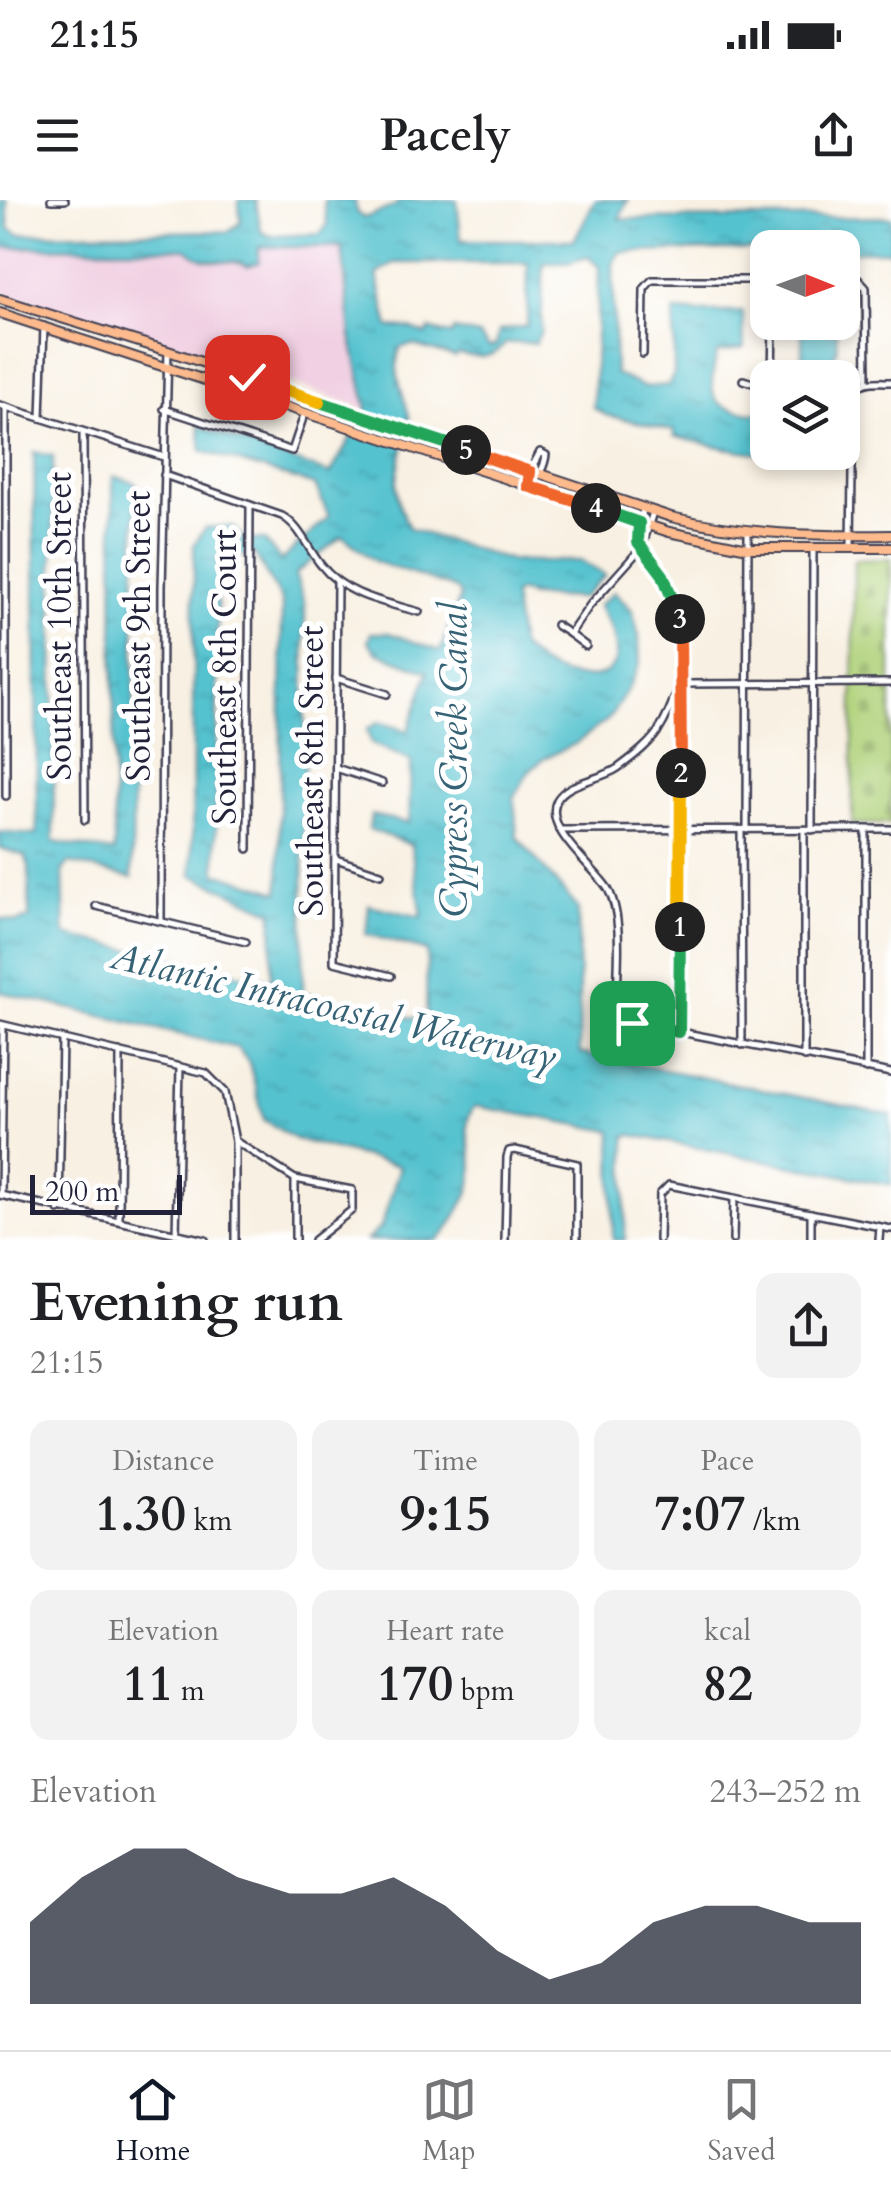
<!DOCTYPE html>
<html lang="en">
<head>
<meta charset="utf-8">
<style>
	:root { --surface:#fff; --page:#f2f2f2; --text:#202124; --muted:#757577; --line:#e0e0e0; --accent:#111827 }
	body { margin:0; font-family:Cardo,serif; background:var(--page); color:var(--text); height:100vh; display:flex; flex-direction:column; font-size:38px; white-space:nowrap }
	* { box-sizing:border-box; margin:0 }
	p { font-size:32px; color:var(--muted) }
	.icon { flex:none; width:55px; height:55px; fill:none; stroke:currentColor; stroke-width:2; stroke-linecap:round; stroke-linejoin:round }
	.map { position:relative; height:1040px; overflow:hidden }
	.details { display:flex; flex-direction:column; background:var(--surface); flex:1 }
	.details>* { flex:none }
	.needle { width:65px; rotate:91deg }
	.fabs { position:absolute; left:750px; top:30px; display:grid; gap:20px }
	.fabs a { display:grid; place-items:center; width:110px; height:110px; border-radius:20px; background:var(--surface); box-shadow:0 5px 15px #0003; font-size:50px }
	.scale { position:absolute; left:30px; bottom:25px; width:152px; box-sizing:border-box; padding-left:10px; border:5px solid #22223b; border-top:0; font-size:28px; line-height:35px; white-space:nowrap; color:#22223b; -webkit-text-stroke:8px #fff; paint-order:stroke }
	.pin { position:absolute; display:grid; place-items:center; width:85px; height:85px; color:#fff; margin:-42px; border-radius:20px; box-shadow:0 5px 15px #0006 }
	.km { position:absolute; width:50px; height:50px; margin:-25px; border-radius:50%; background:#222; color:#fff; font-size:28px; line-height:50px; text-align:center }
	.round { display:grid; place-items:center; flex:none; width:105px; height:105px; border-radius:20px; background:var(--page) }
	.overview { display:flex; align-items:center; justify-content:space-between; height:170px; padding:0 30px }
	h1 { font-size:55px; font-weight:800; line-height:75px }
	.metrics { display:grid; grid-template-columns:repeat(3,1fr); gap:15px; height:170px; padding:10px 30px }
	.metrics div { display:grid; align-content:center; border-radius:20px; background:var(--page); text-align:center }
	.metrics b { font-size:50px; font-weight:800 }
	.metrics small { font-size:28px; font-weight:400 }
	.metrics p { font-size:28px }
	.chart { height:280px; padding:20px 30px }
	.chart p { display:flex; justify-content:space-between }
	.chart svg { width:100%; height:180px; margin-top:10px; fill:var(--accent); opacity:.7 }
	.status { display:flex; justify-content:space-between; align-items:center; height:70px; padding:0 50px; background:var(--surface); direction:ltr }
	.status svg { height:28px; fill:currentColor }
	header { display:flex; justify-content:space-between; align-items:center; height:130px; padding:0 30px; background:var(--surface); font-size:45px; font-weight:800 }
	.dock { display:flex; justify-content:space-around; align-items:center; height:140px; border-top:2px solid var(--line); background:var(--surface); font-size:28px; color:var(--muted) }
	.dock a { display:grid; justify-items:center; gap:5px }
	.dock .active { color:var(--accent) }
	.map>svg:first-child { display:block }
	.built { fill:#f1d0e3 }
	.cemetery { fill:url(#cemetery-stones); stroke:#697a5a; stroke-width:2.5 }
	.water { fill:url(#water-ripples); stroke:#3c7285; stroke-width:2.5; fill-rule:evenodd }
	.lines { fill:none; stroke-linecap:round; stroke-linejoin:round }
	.street-casing { stroke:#424154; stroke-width:10 }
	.primary-casing { stroke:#424154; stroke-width:12 }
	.street { stroke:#fff; stroke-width:5 }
	.primary { stroke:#fcba8d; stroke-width:8 }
	.split-1-casing { stroke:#fff; stroke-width:20 }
	.split-2-casing { stroke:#fff; stroke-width:20 }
	.split-3-casing { stroke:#fff; stroke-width:20 }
	.split-4-casing { stroke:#fff; stroke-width:20 }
	.split-5-casing { stroke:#fff; stroke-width:20 }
	.split-6-casing { stroke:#fff; stroke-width:20 }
	.split-7-casing { stroke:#fff; stroke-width:20 }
	.split-1 { stroke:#22a559; stroke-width:12 }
	.split-2 { stroke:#f5b400; stroke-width:12 }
	.split-3 { stroke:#f0652b; stroke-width:12 }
	.split-4 { stroke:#22a559; stroke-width:12 }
	.split-5 { stroke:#f0652b; stroke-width:12 }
	.split-6 { stroke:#22a559; stroke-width:12 }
	.split-7 { stroke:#f5b400; stroke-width:12 }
	.labels { text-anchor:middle; stroke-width:10; stroke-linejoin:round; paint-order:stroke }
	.street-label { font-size:35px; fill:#22223b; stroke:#fff }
	.water-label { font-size:38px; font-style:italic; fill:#366276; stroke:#fff }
</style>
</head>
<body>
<div class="status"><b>21:15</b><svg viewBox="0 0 49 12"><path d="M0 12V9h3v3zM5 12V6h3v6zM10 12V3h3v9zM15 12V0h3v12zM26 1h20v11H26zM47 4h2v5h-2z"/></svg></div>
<header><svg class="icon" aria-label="menu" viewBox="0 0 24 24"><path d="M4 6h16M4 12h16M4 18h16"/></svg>Pacely<svg class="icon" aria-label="share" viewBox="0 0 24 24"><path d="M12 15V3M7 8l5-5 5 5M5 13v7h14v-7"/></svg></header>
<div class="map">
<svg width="891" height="1040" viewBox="0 0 891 1040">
	<defs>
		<pattern id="cemetery-stones" width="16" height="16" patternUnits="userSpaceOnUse" patternTransform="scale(2.5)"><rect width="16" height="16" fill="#b0d27a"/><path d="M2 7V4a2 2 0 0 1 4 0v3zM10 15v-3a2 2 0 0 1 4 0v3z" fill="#97b46a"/></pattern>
		<pattern id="water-ripples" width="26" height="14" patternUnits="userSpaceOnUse" patternTransform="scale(2.5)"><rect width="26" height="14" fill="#55c2cf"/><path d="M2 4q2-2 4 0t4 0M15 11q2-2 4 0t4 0" fill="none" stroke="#4aa6b3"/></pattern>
	</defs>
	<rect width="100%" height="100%" fill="#fff"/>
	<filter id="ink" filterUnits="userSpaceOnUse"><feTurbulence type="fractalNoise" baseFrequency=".01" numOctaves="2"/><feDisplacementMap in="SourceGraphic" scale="20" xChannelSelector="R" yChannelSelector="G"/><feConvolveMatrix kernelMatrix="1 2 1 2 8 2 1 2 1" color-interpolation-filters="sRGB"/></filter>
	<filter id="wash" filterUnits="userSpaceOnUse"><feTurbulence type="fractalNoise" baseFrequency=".0048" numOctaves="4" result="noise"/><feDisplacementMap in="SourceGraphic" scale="40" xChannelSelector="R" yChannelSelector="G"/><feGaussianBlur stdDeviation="2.25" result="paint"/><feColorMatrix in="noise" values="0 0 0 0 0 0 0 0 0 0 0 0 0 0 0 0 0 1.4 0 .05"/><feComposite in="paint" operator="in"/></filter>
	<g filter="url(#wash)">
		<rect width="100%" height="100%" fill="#f8f0e2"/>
		<!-- built -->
		<path class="built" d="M0 47 187 49 209 62 236 59 259 47H343L341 61 351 136 367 209 257 171 0 92Z"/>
		<!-- cemetery -->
		<path class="cemetery" d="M891 359V624H852L854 360Z"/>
		<!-- water -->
		<g class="water">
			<path d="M0 0H7L9 28 18 34 230 31 241 22 238 0H256L261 31 270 36 320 34 327 25 324 0H355L357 13 364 18 392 7 401 0H457L461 40H574L595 0H628L619 19 891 17V54L888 51H843L842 48 620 52 613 64 615 174 644 187 668 185 674 174V112H743L744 148 717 153C704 207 716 208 767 215L768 252 812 253 811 256C761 256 722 249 674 236V231L606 215 593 207 599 67 588 57 568 63H544L541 132 535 143H506C493 160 477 158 459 154L455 157 413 145 401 147C390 166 404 196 409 216 411 224 408 230 406 239 395 275 391 295 410 329L512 361H580L605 375 582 398 531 396 519 392 513 395 520 446C529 455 540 465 552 470 584 484 628 481 613 435 610 424 603 415 598 406L614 392 632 410 639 436 640 464 628 489 610 518 575 544 543 559 528 573 514 598 517 637 578 708 580 853 891 915V985L632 935 627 937 626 944 625 1040H613L612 931 475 906C459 925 473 946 473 969 473 987 466 999 457 1015 451 1025 447 1034 437 1040H367L381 1027 400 966 295 939 264 920 249 863 238 848 0 792V718L16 722 29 718V666L25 656 0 648V632L37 635 34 252 53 256 54 642 114 652 113 276 136 283 132 678 70 663 63 669 65 735 271 781 273 712 192 675 194 345 205 328 232 326 245 339 264 340 281 360 329 317 315 285 202 251 199 226 330 274 367 209 351 136 342 47H259V62L248 66C227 55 205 68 187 49L0 47ZM394 63H528L527 126 499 131 496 145 489 147 479 135 454 130 452 135 429 129 427 135 410 128 389 127 377 75ZM342 336 376 362 451 387 458 391 460 397 440 451 389 433H371L368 441 376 452 428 472 408 531 379 522 367 529 371 543 411 561 409 623 371 615 369 629 411 645 422 717 369 705 366 734 427 751 426 821 303 793 305 405 295 374ZM223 352 243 356 254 353 282 402 279 692 216 672 218 358Z"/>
			<path d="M802 123H836L837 148 827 177H802Z"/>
		</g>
	</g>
	<g filter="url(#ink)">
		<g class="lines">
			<defs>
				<g id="street">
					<path d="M51 0H65"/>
					<path d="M842 79H858L866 88 867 182"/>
					<path d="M643 154 644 89 652 80H768"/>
					<path d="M772 178 773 122"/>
					<path d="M743 180 759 185 768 182"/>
					<path d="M0 205 164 257"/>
					<path d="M164 209 292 251 305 212"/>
					<path d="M41 218 44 126"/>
					<path d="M83 232 85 620"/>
					<path d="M540 252 546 255C544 269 539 276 528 286L530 271Z"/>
					<path d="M164 275 282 316C301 327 307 348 321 365 344 395 384 402 419 412"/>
					<path d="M643 309 637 339 670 389 682 438 679 832"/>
					<path d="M851 347 853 195C860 179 876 182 891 182"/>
					<path d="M337 381 334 762 391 776"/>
					<path d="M556 425 570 434"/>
					<path d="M586 446 570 434 590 405 642 347 653 312"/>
					<path d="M336 478 387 494"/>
					<path d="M682 484C673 497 670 512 662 525 653 542 633 557 618 568 601 580 568 581 557 600 542 629 594 666 608 689 625 719 616 777 617 811L624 821 891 873"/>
					<path d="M682 484 891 483"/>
					<path d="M336 568 382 583"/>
					<path d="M6 596V207"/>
					<path d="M866 629V869"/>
					<path d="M560 630 891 629"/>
					<path d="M741 630 742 845"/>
					<path d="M747 630 748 332"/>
					<path d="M804 630V857"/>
					<path d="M812 630 813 349"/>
					<path d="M248 649 250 305"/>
					<path d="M336 659 381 674"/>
					<path d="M96 706 246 742"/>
					<path d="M161 721 162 387 168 151"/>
					<path d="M0 824 206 873 225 892 235 941 295 979 352 990V1010L314 1040"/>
					<path d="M0 995 205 1040"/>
					<path d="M1 995 3 825"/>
					<path d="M59 1010 62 839"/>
					<path d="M119 1021 120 852"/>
					<path d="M176 1034 180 867"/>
					<path d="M235 1040V941"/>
					<path d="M295 1040V979"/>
					<path d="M505 1040 507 957 509 951 515 950 577 964V1040"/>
					<path d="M659 1040 660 994 669 985 891 1029"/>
					<path d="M733 1040 734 998"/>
					<path d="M811 1040V1013"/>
					<path d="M879 1040 880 1027"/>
				</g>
				<g id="primary">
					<path d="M0 99 168 151 671 317C745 335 816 336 891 335"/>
					<path d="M0 113 669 332 748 348H891"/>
				</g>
			</defs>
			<!-- street casing -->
			<use href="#street" class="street-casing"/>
			<!-- primary casing -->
			<use href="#primary" class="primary-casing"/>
			<!-- street -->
			<use href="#street" class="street"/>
			<!-- primary -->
			<use href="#primary" class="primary"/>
		</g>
	</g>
	<g class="lines" filter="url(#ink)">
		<defs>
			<path id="split-1" d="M632 823 679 832 680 727"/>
			<path id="split-2" d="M680 727 681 573"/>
			<path id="split-3" d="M680 419 681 573"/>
			<path id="split-4" d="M596 308 639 323 638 342 663 375 680 419"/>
			<path id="split-5" d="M466 250 530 272 528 286 596 308"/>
			<path id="split-6" d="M320 202 466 250"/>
			<path id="split-7" d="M247 177 320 202"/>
		</defs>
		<!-- split-1 casing -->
		<use href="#split-1" class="split-1-casing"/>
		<!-- split-2 casing -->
		<use href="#split-2" class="split-2-casing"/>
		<!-- split-3 casing -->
		<use href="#split-3" class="split-3-casing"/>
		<!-- split-4 casing -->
		<use href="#split-4" class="split-4-casing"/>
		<!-- split-5 casing -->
		<use href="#split-5" class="split-5-casing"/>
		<!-- split-6 casing -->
		<use href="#split-6" class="split-6-casing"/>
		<!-- split-7 casing -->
		<use href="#split-7" class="split-7-casing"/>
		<!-- split-1 -->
		<use href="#split-1" class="split-1"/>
		<!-- split-2 -->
		<use href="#split-2" class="split-2"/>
		<!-- split-3 -->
		<use href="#split-3" class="split-3"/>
		<!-- split-4 -->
		<use href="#split-4" class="split-4"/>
		<!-- split-5 -->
		<use href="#split-5" class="split-5"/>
		<!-- split-6 -->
		<use href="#split-6" class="split-6"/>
		<!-- split-7 -->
		<use href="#split-7" class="split-7"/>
	</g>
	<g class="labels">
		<!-- street labels -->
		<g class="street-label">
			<text transform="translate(59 426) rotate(-90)" y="12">Southeast 10th Street</text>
			<text transform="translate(138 436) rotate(-90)" y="12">Southeast 9th Street</text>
			<text transform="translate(224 477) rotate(-90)" y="12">Southeast 8th Court</text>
			<text transform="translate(311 571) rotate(-90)" y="12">Southeast 8th Street</text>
		</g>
		<!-- water labels -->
		<g class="water-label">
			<text transform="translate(453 560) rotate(-90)" y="13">Cypress Creek Canal</text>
			<text transform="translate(334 806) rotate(13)" y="13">Atlantic Intracoastal Waterway</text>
		</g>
	</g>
</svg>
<div class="fabs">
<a><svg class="needle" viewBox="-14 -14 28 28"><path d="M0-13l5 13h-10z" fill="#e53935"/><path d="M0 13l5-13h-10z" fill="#757577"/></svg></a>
<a><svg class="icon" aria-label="layers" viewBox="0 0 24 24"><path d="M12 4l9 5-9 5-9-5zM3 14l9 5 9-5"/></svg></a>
</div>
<div class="scale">200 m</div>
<div class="pin" style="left:632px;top:823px;background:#1e9e55"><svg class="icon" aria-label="arrive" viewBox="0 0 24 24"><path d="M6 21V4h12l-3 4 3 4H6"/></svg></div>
<div class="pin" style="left:247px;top:177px;background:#d93025"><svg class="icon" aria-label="check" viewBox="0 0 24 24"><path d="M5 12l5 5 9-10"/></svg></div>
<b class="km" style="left:680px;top:727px">1</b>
<b class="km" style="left:681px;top:573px">2</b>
<b class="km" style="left:680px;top:419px">3</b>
<b class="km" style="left:596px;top:308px">4</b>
<b class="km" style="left:466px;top:250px">5</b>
</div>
<section class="details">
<div class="overview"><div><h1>Evening run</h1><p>21:15</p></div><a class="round"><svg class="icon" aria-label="share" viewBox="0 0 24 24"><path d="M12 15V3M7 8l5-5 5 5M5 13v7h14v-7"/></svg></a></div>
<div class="metrics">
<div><p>Distance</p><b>1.30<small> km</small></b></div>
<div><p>Time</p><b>9:15</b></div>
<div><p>Pace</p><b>7:07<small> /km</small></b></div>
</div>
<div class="metrics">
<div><p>Elevation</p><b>11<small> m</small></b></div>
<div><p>Heart rate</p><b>170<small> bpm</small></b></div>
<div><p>kcal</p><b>82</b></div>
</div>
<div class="chart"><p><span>Elevation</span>243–252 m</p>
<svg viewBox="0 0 160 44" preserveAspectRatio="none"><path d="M0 44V24L10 13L20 6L30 6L40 13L50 17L60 17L70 13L80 20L90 31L100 38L110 34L120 24L130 20L140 20L150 24L160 24V44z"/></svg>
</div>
</section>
<nav class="dock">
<a class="active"><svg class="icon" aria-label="home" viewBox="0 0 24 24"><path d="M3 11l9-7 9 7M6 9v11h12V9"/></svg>Home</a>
<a><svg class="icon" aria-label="map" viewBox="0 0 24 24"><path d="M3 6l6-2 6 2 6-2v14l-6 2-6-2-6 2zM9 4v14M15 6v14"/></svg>Map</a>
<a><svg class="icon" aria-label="saved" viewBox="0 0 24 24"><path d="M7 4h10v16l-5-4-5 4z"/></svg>Saved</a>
</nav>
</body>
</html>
